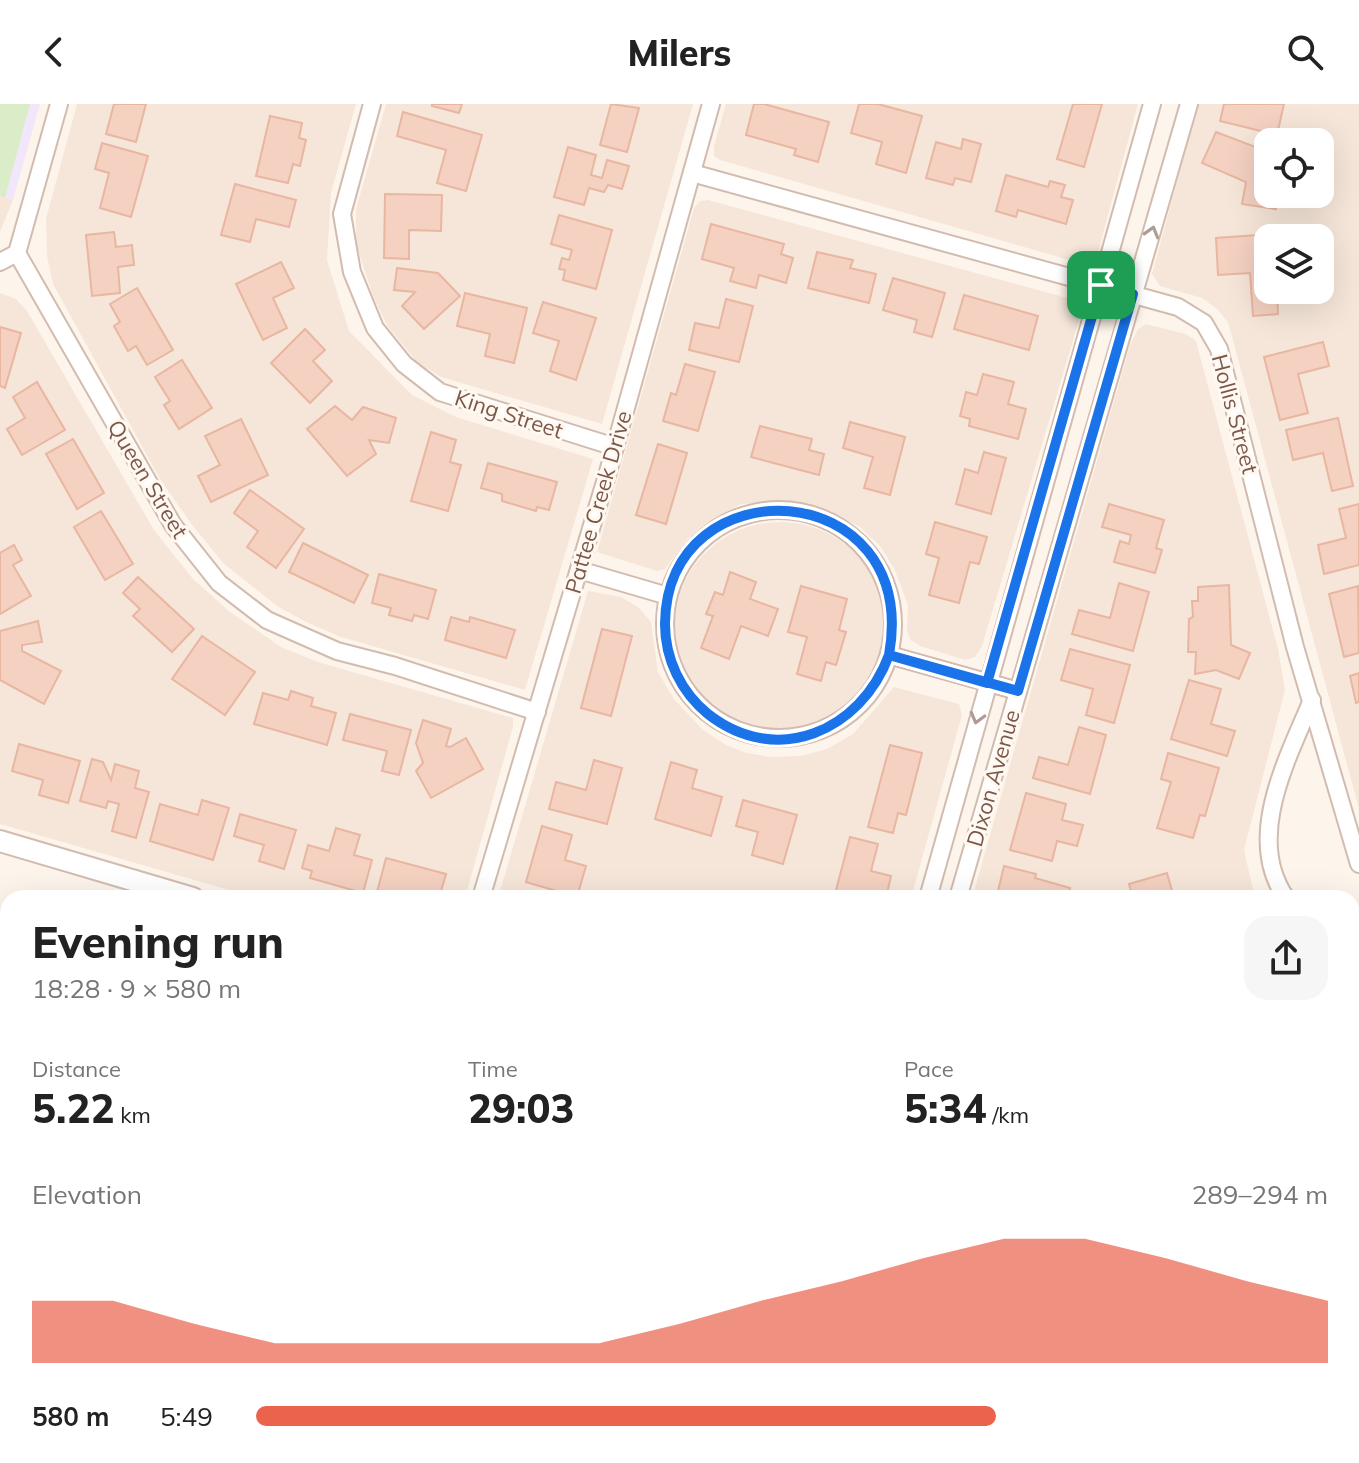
<!DOCTYPE html>
<html lang="en">
<head>
<meta charset="utf-8">
<style>
	:root { --surface:#fff; --page:#f6f6f6; --text:#222; --muted:#767676; --accent:#eb624d }
	body { margin:0; font-family:Mulish,sans-serif; background:var(--page); color:var(--text); height:100vh; display:flex; flex-direction:column; font-size:30px; white-space:nowrap }
	* { box-sizing:border-box; margin:0 }
	p { font-size:26px; color:var(--muted) }
	.icon { flex:none; width:44px; height:44px; fill:none; stroke:currentColor; stroke-width:2; stroke-linecap:round; stroke-linejoin:round }
	.map { position:relative; flex:1; overflow:hidden }
	.sheet { position:absolute; left:0px; top:786px; width:1360px; height:574px; display:flex; flex-direction:column; background:var(--surface); border-radius:24px 24px 0 0; box-shadow:0 8px 32px #0002 }
	.sheet>* { flex:none }
	.fabs { position:absolute; left:1254px; top:24px; display:grid; gap:16px }
	.fabs a { display:grid; place-items:center; width:80px; height:80px; border-radius:16px; background:var(--surface); box-shadow:0 8px 32px #0002; font-size:40px }
	.pin { position:absolute; display:grid; place-items:center; width:68px; height:68px; color:#fff; margin:-34px; border-radius:16px; box-shadow:0 4px 12px #0006 }
	.round { display:grid; place-items:center; flex:none; width:84px; height:84px; border-radius:24px; background:var(--page) }
	.headline { display:flex; align-items:center; justify-content:space-between; height:136px; padding:0 32px }
	h1 { font-size:44px; font-weight:800; line-height:60px }
	.metrics { display:grid; grid-template-columns:repeat(3,1fr); gap:12px; height:136px; padding:8px 32px }
	.metrics div { display:grid; align-content:center }
	.metrics b { font-size:40px; font-weight:800 }
	.metrics small { font-size:22px; font-weight:400 }
	.metrics p { font-size:22px }
	.chart { height:224px; padding:16px 32px }
	.chart p { display:flex; justify-content:space-between }
	.chart svg { width:100%; height:144px; margin-top:8px; fill:var(--accent); opacity:.7 }
	ul { padding:0 32px; list-style:none; font-size:26px }
	li { display:grid; grid-template-columns:128px 96px 1fr; align-items:center; height:60px }
	li i { height:20px; border-radius:10px; background:var(--accent) }
	header { display:flex; justify-content:space-between; align-items:center; height:104px; padding:0 32px; background:var(--surface); font-size:36px; font-weight:800 }
	.map>svg:first-child { display:block }
	.residential { fill:#f6e6d9; fill-rule:evenodd }
	.education { fill:#f2e7fa }
	.green { fill:#daedc8 }
	.water { fill:#bee6e9; stroke:#a3d7db; stroke-width:2 }
	.building { fill:#f4d1c1; stroke:#e8b6a1; stroke-width:2 }
	.lines { fill:none; stroke-linecap:round; stroke-linejoin:round }
	.minor-casing { stroke:#d2bbaf; stroke-width:20 }
	.tertiary-casing { stroke:#d2bbaf; stroke-width:24 }
	.minor { stroke:#fff; stroke-width:16 }
	.tertiary { stroke:#fff; stroke-width:20 }
	.oneway { stroke:#b09b94 }
	.route-casing { stroke:#fff; stroke-width:16 }
	.route { stroke:#1a73e8; stroke-width:10 }
	.labels { text-anchor:middle; stroke-width:6; stroke-linejoin:round; paint-order:stroke }
	.street-label { font-size:22px; fill:#7b584c; stroke:#fff9f2 }
</style>
</head>
<body>
<header><svg class="icon" aria-label="back" viewBox="0 0 24 24"><path d="M15 5l-7 7 7 7"/></svg>Milers<svg class="icon" aria-label="search" viewBox="0 0 24 24"><circle cx="10" cy="10" r="6"/><path d="M15 15l6 6"/></svg></header>
<div class="map">
<svg width="1359" height="1359" viewBox="0 0 1359 1359">
	<rect width="100%" height="100%" fill="#fdf5eb"/>
	<!-- residential -->
	<g class="residential">
		<path d="M77 0H356L331 89 327 156 349 227 412 291 456 313 593 355 525 586 341 533 308 519 277 502 223 459 193 422 161 377 53 180 47 152 46 115Z"/>
		<path d="M386 0H693L602 320 441 273 417 258 388 223 373 192 356 140V105Z"/>
		<path d="M726 0H1138L1097 152 1091 158 1080 159 720 56 714 52V42Z"/>
		<path d="M1198 0H1359V705L1228 218 1217 205 1202 194 1160 182 1152 170ZM1268 38H1320V90H1268ZM1268 134H1320V186H1268Z"/>
		<path d="M0 92 13 96 0 128Z"/>
		<path d="M708 96 1071 195 1078 203 1080 213 982 542 975 553 965 556 920 542 910 535 907 527 908 501 894 464 880 442 860 423 832 409 788 398 741 400 703 421 686 436 665 465 657 467 597 448 694 104 700 97Z"/>
		<path d="M0 189 16 195 27 207 154 426 193 475 230 508 281 543 318 558 513 614V623L465 794H257L0 720Z"/>
		<path d="M1146 220 1186 230 1196 237 1278 545 1285 586 1244 746 1255 794H972L1130 241 1138 225Z"/>
		<circle cx="780" cy="524" r="106"/>
		<path d="M588 487 621 493 638 503 651 518 658 568 674 595 703 626 726 641 747 649 771 653 801 652 827 645 853 630 894 583 959 600 962 611 911 794H498Z"/>
		<path d="M1352 857 1359 862V1110L1352 1108Z"/>
		<path d="M333 1352H539L540 1359H331Z"/>
		<path d="M793 1352H940L963 1359H791Z"/>
		<path d="M1164 1352H1294L1292 1359H1162Z"/>
	</g>
	<!-- education -->
	<path class="education" d="M0 0H40L13 96 0 92Z"/>
	<!-- green -->
	<g class="green">
		<path d="M0 0H30L5 94 0 92Z"/>
		<path d="M1352 1152 1359 1154V1359H1292L1294 1352H1352Z"/>
		<path d="M0 1213 8 1215V1352H198L195 1359H0Z"/>
	</g>
	<!-- water -->
	<g class="water">
		<path d="M8 1007V1057L0 1065V1015Z"/>
		<path d="M8 1095V1138L6 1139 0 1122V1096Z"/>
	</g>
	<!-- building -->
	<g class="building">
		<path d="M114 0H146L136 38 106 30Z"/>
		<path d="M432 0H462L459 9 432 2Z"/>
		<path d="M611 0 639 4 627 48 600 41Z"/>
		<path d="M754 0H764L829 18 818 58 794 51 796 45 746 31Z"/>
		<path d="M859 0H878L922 12 906 69 876 60 882 38 851 29Z"/>
		<path d="M1073 0H1102L1084 63 1057 55Z"/>
		<path d="M1224 0H1284L1277 31 1220 17Z"/>
		<path d="M403 8 482 31 466 87 437 79 446 46 397 32Z"/>
		<path d="M270 12 302 19 299 34 306 36 300 62 293 60 288 79 256 72Z"/>
		<path d="M1216 28 1266 47 1263 57 1268 58V90H1279L1276 105 1242 100 1246 78 1202 59Z"/>
		<path d="M963 35 981 40 971 78 955 74 953 81 926 74 936 38 961 45Z"/>
		<path d="M102 39 148 52 131 113 100 104 109 69 95 65Z"/>
		<path d="M568 43 596 51 591 71 602 74 607 56 629 62 622 85 608 81 604 88 589 84 584 101 554 93Z"/>
		<path d="M1006 71 1048 83 1050 77 1065 81 1061 93 1073 96 1066 120 1018 106 1016 113 996 107Z"/>
		<path d="M235 80 296 96 289 123 256 115 250 138 221 131Z"/>
		<path d="M385 90 442 91 441 127 409 126V155L384 154Z"/>
		<path d="M559 111 612 126 596 185 563 176 565 166 559 165 562 154 569 156 572 146 551 140Z"/>
		<path d="M711 120 784 140 781 150 793 154 786 179 759 171 756 184 730 177 734 164 702 155Z"/>
		<path d="M114 128 116 143 132 141 134 161 118 163 120 189 92 192 86 131Z"/>
		<path d="M1271 130V134H1268V186H1277L1278 210 1253 212 1250 169 1218 171 1216 134Z"/>
		<path d="M817 148 853 156 850 164 876 170 869 199 808 184Z"/>
		<path d="M281 158 294 184 273 194 287 224 263 236 236 180Z"/>
		<path d="M397 164 438 169 460 192 424 225 402 202 415 188 394 186Z"/>
		<path d="M893 174 945 189 932 233 914 228 917 216 883 206Z"/>
		<path d="M137 184 173 246 147 261 136 242 128 247 114 222 120 218 110 200Z"/>
		<path d="M465 189 527 204 514 259 485 252 490 230 457 222Z"/>
		<path d="M964 191 1038 212 1029 246 954 225Z"/>
		<path d="M726 195 753 202 739 258 689 246 695 219 719 224Z"/>
		<path d="M543 198 596 214 576 276 550 267 559 237 533 229Z"/>
		<path d="M0 223 21 229 5 284 0 282Z"/>
		<path d="M305 225 325 246 313 257 332 277 310 299 271 259Z"/>
		<path d="M1323 238 1329 262 1298 270 1308 309 1280 316 1264 253Z"/>
		<path d="M182 256 212 304 179 325 164 301 170 297 155 273Z"/>
		<path d="M685 260 715 268 698 327 663 317 671 289 676 291Z"/>
		<path d="M983 270 1014 278 1008 300 1026 305 1018 335 969 322 970 315 960 312 966 288 977 291Z"/>
		<path d="M37 278 65 326 22 351 7 325 25 314 13 293Z"/>
		<path d="M335 302 352 316 363 303 396 314 389 339 369 336 376 350 347 372 307 325Z"/>
		<path d="M1338 314 1353 382 1332 387 1323 349 1293 356 1286 326Z"/>
		<path d="M241 315 268 371 211 398 198 372 220 361 205 332Z"/>
		<path d="M850 318 905 333 890 391 864 384 873 353 843 344Z"/>
		<path d="M760 322 812 335 809 346 824 350 819 371 751 353Z"/>
		<path d="M431 328 456 336 450 358 461 361 448 407 411 397Z"/>
		<path d="M73 335 104 389 77 405 46 350Z"/>
		<path d="M658 340 687 349 666 420 636 411Z"/>
		<path d="M984 348 1006 354 991 410 956 400 965 365 978 369Z"/>
		<path d="M488 359 557 378 549 406 537 403 536 407 502 397V390L481 384Z"/>
		<path d="M250 386 304 425 276 464 247 443 258 427 234 409Z"/>
		<path d="M1109 400 1164 416 1156 444 1162 446 1155 469 1114 458 1120 437 1129 440 1131 431 1102 423Z"/>
		<path d="M1359 400V461L1324 470 1318 441 1346 434 1339 405Z"/>
		<path d="M101 407 133 460 105 476 74 423Z"/>
		<path d="M935 418 987 433 979 460 970 458 959 499 929 491 939 454 926 450Z"/>
		<path d="M303 439 368 471 354 499 289 468Z"/>
		<path d="M14 441 22 456 13 461 31 492 0 510V449Z"/>
		<path d="M730 468 756 478 750 495 778 505 768 532 741 522 729 555 701 544 713 512 706 510 715 488 723 491Z"/>
		<path d="M379 470 436 486 428 515 414 511 412 517 389 511 391 504 372 499Z"/>
		<path d="M138 473 194 525 172 548 133 512 140 505 123 489Z"/>
		<path d="M1119 479 1149 488 1133 547 1072 530 1079 506 1110 514Z"/>
		<path d="M1229 481 1231 541 1250 549 1239 575 1216 566 1195 570 1196 548H1188L1189 515 1193 513 1192 497H1198V483Z"/>
		<path d="M801 482 847 495 839 526 846 528 836 561 826 558 821 577 797 570 807 533 788 528Z"/>
		<path d="M1358 482 1359 549 1344 553 1329 490Z"/>
		<path d="M451 513 469 518 470 513 515 526 506 554 445 536Z"/>
		<path d="M38 517 42 538 22 541V547L61 567 44 600 0 576V527Z"/>
		<path d="M602 525 632 532 611 612 581 604Z"/>
		<path d="M202 532 255 568 225 611 172 575Z"/>
		<path d="M1070 545 1130 561 1114 619 1086 611 1093 585 1061 576Z"/>
		<path d="M1359 569V598L1356 599 1350 572Z"/>
		<path d="M1189 576 1221 585 1211 620 1235 627 1227 652 1171 635Z"/>
		<path d="M291 587 313 594 311 602 336 609 327 641 254 620 263 589 288 596Z"/>
		<path d="M350 610 411 626 399 671 382 667 387 647 343 636Z"/>
		<path d="M423 616 451 625 446 642 450 643 466 634 483 665 431 694 416 667 423 659 416 639Z"/>
		<path d="M1079 623 1106 631 1090 690 1033 674 1039 653 1068 661Z"/>
		<path d="M19 640 80 657 68 699 39 691 43 676 12 667Z"/>
		<path d="M890 641 922 649 906 711 898 709 893 729 868 723Z"/>
		<path d="M1168 649 1219 664 1205 712 1200 711 1193 734 1157 724 1171 678 1161 675Z"/>
		<path d="M92 655 103 658 111 676 115 660 139 667 135 684 149 688 136 734 112 727 119 700 108 697 106 704 80 697Z"/>
		<path d="M594 656 622 664 607 720 549 705 556 678 586 686Z"/>
		<path d="M671 658 697 666 692 684 722 693 711 732 655 715Z"/>
		<path d="M1026 689 1066 700 1062 716 1083 721 1077 742 1057 737 1052 757 1010 746Z"/>
		<path d="M202 696 229 704 213 756 150 737 160 700 198 711Z"/>
		<path d="M743 696 797 711 783 760 752 751 758 728 736 722Z"/>
		<path d="M240 710 296 726 284 765 259 757 264 741 234 732Z"/>
		<path d="M542 722 572 731 565 756 586 762 577 793 526 778Z"/>
		<path d="M336 724 360 731 354 751 372 756 363 789 310 774 312 767 302 764 308 741 329 747Z"/>
		<path d="M850 733 878 740 871 767 891 772 886 794H849L835 790Z"/>
		<path d="M386 754 446 770 439 794H385L376 792Z"/>
		<path d="M1004 762 1036 770 1035 774 1070 784 1068 794H1007L997 791Z"/>
		<path d="M1167 769 1174 794H1133L1129 780Z"/>
		<path d="M7 905H8V934L0 932Z"/>
		<path d="M1352 1018 1359 1020 1353 1049 1359 1051V1059L1353 1079Z"/>
		<path d="M417 1352H463L461 1359H415Z"/>
		<path d="M479 1352H508L514 1354 512 1359H477Z"/>
		<path d="M813 1352H832L858 1359H811Z"/>
		<path d="M1194 1352H1241L1257 1357 1256 1359H1192Z"/>
	</g>
	<g class="lines">
		<defs>
			<g id="minor">
				<path d="M372 0 342 110 352 168 375 224 404 260 440 288 615 343"/>
				<path d="M692 69 1178 203 1204 219 1219 245 1295 543 1359 760"/>
				<path d="M17 149 173 421 219 479 267 516 337 547 395 562 537 608"/>
				<path d="M17 149 59 0"/>
				<path d="M0 158 17 149"/>
				<circle cx="779" cy="520" r="114"/>
				<path d="M579 466 668 492"/>
				<path d="M889 551 1018 587"/>
				<path d="M481 794 610 361 711 0"/>
				<path d="M928 794 1152 0"/>
				<path d="M958 794 1189 0"/>
				<path d="M1286 794C1244 734 1288 654 1312 596"/>
				<path d="M1352 830 1359 831"/>
				<path d="M1021 1352 1046 1359"/>
				<path d="M768 1359 770 1352"/>
				<path d="M1142 1359 1144 1352"/>
			</g>
			<g id="tertiary">
				<path d="M0 737 193 794"/>
				<path d="M1352 1124 1359 1126"/>
				<path d="M313 1359 315 1352"/>
			</g>
		</defs>
		<!-- minor casing -->
		<use href="#minor" class="minor-casing"/>
		<!-- tertiary casing -->
		<use href="#tertiary" class="tertiary-casing"/>
		<!-- minor -->
		<use href="#minor" class="minor"/>
		<!-- tertiary -->
		<use href="#tertiary" class="tertiary"/>
	</g>
	<!-- one-way arrows -->
	<defs><path id="oneway-chevron" d="M-2-3.5L2.5 0L-2 3.5" fill="none" stroke-width="1.6" stroke-linecap="round" stroke-linejoin="round" transform="scale(2)"/></defs>
	<g class="oneway">
		<use href="#oneway-chevron" transform="translate(1152 128) rotate(-74)"/>
		<use href="#oneway-chevron" transform="translate(977 614) rotate(105)"/>
	</g>
	<g class="lines">
		<defs>
			<path id="route" d="M1101 181 987 579 889 551C861 627 777 664 708 610 681 588 665 555 665 520 666 359 921 370 889 551 932 563 975 575 1018 587L1133 190 1101 181"/>
		</defs>
		<!-- route casing -->
		<use href="#route" class="route-casing"/>
		<!-- route -->
		<use href="#route" class="route"/>
	</g>
	<g class="labels">
		<!-- street labels -->
		<g class="street-label">
			<text transform="translate(509 310) rotate(18)" y="8">King Street</text>
			<text transform="translate(1235 310) rotate(75)" y="8">Hollis Street</text>
			<text transform="translate(148 375) rotate(59)" y="8">Queen Street</text>
			<text transform="translate(598 398) rotate(-74)" y="8">Pattee Creek Drive</text>
			<text transform="translate(993 674) rotate(-74)" y="8">Dixon Avenue</text>
		</g>
	</g>
</svg>
<div class="fabs">
<a><svg class="icon" aria-label="locate" viewBox="0 0 24 24"><circle cx="12" cy="12" r="6"/><path d="M12 2v4M12 18v4M2 12h4M18 12h4"/></svg></a>
<a><svg class="icon" aria-label="layers" viewBox="0 0 24 24"><path d="M12 4l9 5-9 5-9-5zM3 14l9 5 9-5"/></svg></a>
</div>
<div class="pin" style="left:1101px;top:181px;background:#1e9e55"><svg class="icon" aria-label="arrive" viewBox="0 0 24 24"><path d="M6 21V4h12l-3 4 3 4H6"/></svg></div>
<section class="sheet">
<div class="headline"><div><h1>Evening run</h1><p>18:28 · 9 × 580 m</p></div><a class="round"><svg class="icon" aria-label="share" viewBox="0 0 24 24"><path d="M12 15V3M7 8l5-5 5 5M5 13v7h14v-7"/></svg></a></div>
<div class="metrics">
<div><p>Distance</p><b>5.22<small> km</small></b></div>
<div><p>Time</p><b>29:03</b></div>
<div><p>Pace</p><b>5:34<small> /km</small></b></div>
</div>
<div class="chart"><p><span>Elevation</span>289–294 m</p>
<svg viewBox="0 0 160 44" preserveAspectRatio="none"><path d="M0 44V25L10 25L20 32L30 38L40 38L50 38L60 38L70 38L80 32L90 25L100 19L110 12L120 6L130 6L140 12L150 19L160 25V44z"/></svg>
</div>
<ul>
<li><b>580 m</b>5:49<i style="width:69%"></i></li>
</ul>
</section>
</div>
</body>
</html>
